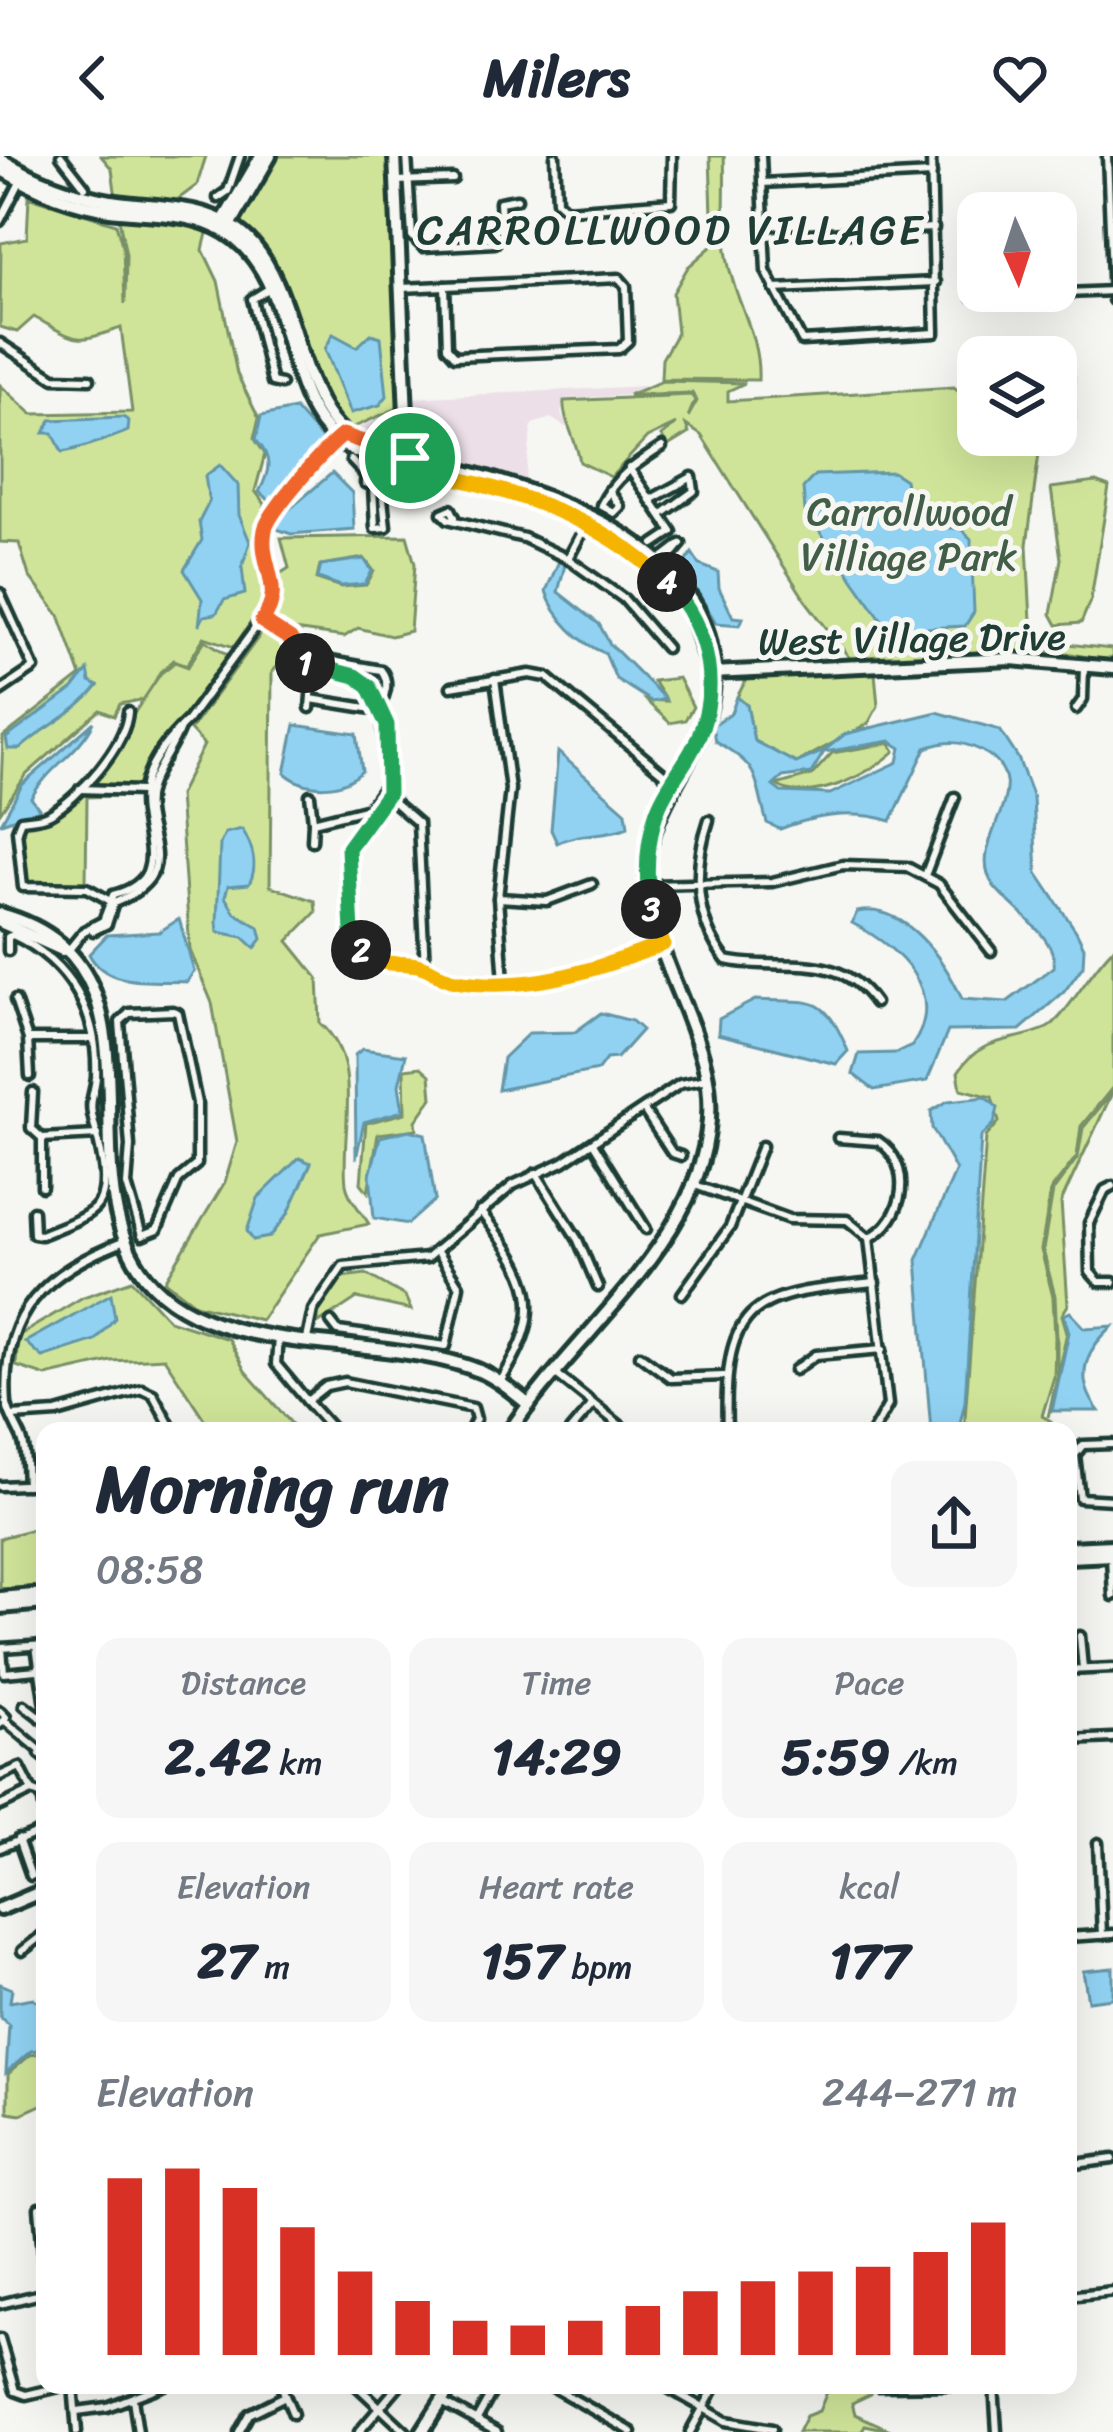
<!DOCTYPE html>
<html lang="en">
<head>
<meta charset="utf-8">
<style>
	:root { --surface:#fff; --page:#f6f6f7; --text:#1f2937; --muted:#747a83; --accent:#d93025 }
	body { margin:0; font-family:Sriracha,sans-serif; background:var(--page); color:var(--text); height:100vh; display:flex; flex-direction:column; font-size:45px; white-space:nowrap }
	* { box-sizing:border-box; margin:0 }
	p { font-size:39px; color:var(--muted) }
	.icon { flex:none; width:66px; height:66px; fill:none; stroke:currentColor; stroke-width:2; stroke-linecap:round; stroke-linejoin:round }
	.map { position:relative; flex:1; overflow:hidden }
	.drawer { position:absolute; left:36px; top:1266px; width:1041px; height:972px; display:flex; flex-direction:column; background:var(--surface); border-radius:24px; box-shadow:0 12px 48px #0002 }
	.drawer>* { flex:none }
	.needle { width:78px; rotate:177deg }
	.fabs { position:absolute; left:957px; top:36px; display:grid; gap:24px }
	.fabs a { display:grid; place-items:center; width:120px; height:120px; border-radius:24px; background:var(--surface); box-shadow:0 12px 48px #0002; font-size:60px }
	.pin { position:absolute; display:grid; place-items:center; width:102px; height:102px; color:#fff; margin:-51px; border:6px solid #fff; border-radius:50%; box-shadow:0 3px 12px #0007 }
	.km { position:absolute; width:60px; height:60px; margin:-30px; border-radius:50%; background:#222; color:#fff; font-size:33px; line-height:60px; text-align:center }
	.round { display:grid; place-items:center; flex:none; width:126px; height:126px; border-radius:24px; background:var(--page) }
	.summary { display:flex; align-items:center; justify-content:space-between; height:204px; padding:0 60px }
	h1 { font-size:66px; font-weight:700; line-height:90px }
	.stats { display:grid; grid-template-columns:repeat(3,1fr); gap:18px; height:204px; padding:12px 60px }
	.stats div { display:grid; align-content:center; border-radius:24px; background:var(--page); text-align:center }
	.stats b { font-size:51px; font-weight:700 }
	.stats small { font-size:33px; font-weight:400 }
	.stats p { font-size:33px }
	.chart { height:336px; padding:24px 60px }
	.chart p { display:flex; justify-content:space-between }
	.chart svg { width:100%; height:216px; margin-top:12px; stroke:var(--accent); stroke-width:6 }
	header { display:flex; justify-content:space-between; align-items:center; height:156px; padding:0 60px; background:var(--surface); font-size:54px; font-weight:700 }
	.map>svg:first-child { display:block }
	.built { fill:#ecdfe8 }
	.green { fill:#d0e499; stroke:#789066; stroke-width:3; fill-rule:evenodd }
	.water { fill:#91d2f3; stroke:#6396a7; stroke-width:3; fill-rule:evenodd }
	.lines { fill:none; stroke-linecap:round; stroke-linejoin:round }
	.street-casing { stroke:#1f3d34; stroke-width:15 }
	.secondary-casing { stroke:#1f3d34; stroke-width:20 }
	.street { stroke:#f6f6f2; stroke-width:6 }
	.secondary { stroke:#f6f6f2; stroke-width:10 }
	.split-1-casing { stroke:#fff; stroke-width:24 }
	.split-2-casing { stroke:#fff; stroke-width:24 }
	.split-3-casing { stroke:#fff; stroke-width:24 }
	.split-4-casing { stroke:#fff; stroke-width:24 }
	.split-5-casing { stroke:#fff; stroke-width:24 }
	.split-1 { stroke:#f0652b; stroke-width:15 }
	.split-2 { stroke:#22a559; stroke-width:15 }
	.split-3 { stroke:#f5b400; stroke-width:15 }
	.split-4 { stroke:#22a559; stroke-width:15 }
	.split-5 { stroke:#f5b400; stroke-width:15 }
	.labels { text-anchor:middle; stroke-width:10; stroke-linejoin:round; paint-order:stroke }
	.park-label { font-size:39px; fill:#425e48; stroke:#f6f6f2 }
	.street-label { font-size:39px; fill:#1f3d34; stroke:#f6f6f2 }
	.neighbourhood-label { font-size:42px; letter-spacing:3px; fill:#1f3d34; stroke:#f6f6f2 }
</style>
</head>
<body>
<header><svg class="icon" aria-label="back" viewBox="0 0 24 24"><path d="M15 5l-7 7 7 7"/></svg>Milers<svg class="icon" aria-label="heart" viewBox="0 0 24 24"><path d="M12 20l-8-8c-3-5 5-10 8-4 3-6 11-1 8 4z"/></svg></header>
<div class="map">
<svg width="1113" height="2276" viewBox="0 0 1113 2276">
	<rect width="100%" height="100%" fill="#f6f6f2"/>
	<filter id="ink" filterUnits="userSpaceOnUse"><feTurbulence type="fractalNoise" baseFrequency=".00833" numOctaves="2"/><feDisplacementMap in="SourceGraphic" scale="24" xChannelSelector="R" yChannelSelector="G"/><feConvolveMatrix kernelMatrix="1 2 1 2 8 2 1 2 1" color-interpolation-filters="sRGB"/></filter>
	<g filter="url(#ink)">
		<!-- built -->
		<g class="built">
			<path d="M645 230 629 239 563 243 561 258 572 275 551 262 532 268 525 329 412 299 409 242Z"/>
			<path d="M403 252 407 298 370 289 349 276Z"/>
		</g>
		<!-- green -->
		<g class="green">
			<path d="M101 0H206L197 29 173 47 116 42 112 13Z"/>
			<path d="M278 0H390L402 250 347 274C292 220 305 122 237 67Z"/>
			<path d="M710 0H724C726 34 721 72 728 106 736 148 760 179 758 224L661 223 662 203 677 177 673 137 688 111 713 89Z"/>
			<path d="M29 41 116 68 123 92 125 148 126 99 118 58 179 63 208 73 203 94 218 125 237 218 259 263 254 282 265 298 255 335 265 348 258 388 268 428 263 448 234 491 204 481 187 509 174 504 160 516 146 543 120 548 114 560 100 554 27 618 0 657 3 581 81 520 59 459 29 420 19 387 0 386V229L32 258 132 256 121 172C73 188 80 186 34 161L17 176 0 171 1 87 27 82Z"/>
			<path d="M1074 221 1075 264 1039 297 1027 389 1032 484 1112 493 1113 506 1051 494 851 504 805 444 701 279 686 269 689 277 668 290 661 280 676 268 647 282 611 321 580 306C577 285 562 262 564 245L691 239 695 244 688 261 697 245 692 237 629 239 662 225 745 227 728 235V245L954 231 966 242 968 254 978 253V279H1056V222Z"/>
			<path d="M1096 326 1109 331 1091 443 1081 467 1057 469 1051 458 1061 403 1051 332Z"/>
			<path d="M407 380 415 408 410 475 391 480 358 472 344 481 286 473 272 460 281 433 278 419 289 412 281 382ZM364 402 374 415 366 429 341 431 317 423 320 409Z"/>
			<path d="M263 475 281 486 287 500 272 516 270 730 315 745 316 756 288 785 318 822 320 867C365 906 340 976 346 1028 348 1042 362 1056 369 1068L320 1078 261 1164 195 1148 165 1125 225 1026 237 986 212 847 190 794 179 639 204 589 190 574Z"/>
			<path d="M205 484 230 500C201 546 161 580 141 632L85 631 161 517 175 506 188 511Z"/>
			<path d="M875 517 878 550 868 568 796 607 754 585 747 549 737 541 747 522Z"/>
			<path d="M678 522 693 551 685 564 670 567 645 544 666 545 653 525Z"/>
			<path d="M890 587 895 595C869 619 809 649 776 629L812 619 832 597Z"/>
			<path d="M81 636 141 639 87 641 86 729 24 728 23 667 45 664Z"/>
			<path d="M1113 793V931L1081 970 1077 1000 1051 1034 1041 1094 1053 1141 1055 1182 1054 1221 1042 1260 1051 1265 1049 1275H964L986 981 999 966 992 941 961 933 958 916C981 879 1012 888 1047 872 1064 864 1094 809 1113 793Z"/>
			<path d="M421 911 430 919 432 942 416 965 417 973 378 978 368 1036 361 1027 366 967 405 957 404 913Z"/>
			<path d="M1113 935 1061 1046 1068 1149 1062 1159 1067 1176 1048 1261 1057 1221V1182L1055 1140 1043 1094 1053 1035 1078 1001 1083 972Z"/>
			<path d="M366 1118 405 1140 411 1154 357 1142 319 1167 317 1157 342 1121Z"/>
			<path d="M132 1124 169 1164 228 1183 245 1215 298 1275H212L164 1202 111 1205 46 1220 16 1210 18 1180 83 1141Z"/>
			<path d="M45 1370V1431L0 1433V1382Z"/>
			<path d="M45 1896V1947L21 1958 8 1956V1918L30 1899Z"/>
			<path d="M830 2229H873L871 2238 852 2247 855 2258 893 2275 865 2269 861 2276H798L806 2260 819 2255Z"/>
		</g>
		<!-- water -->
		<g class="water">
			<path d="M333 178 357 191 371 178 381 181 387 240 380 249 351 257 325 193Z"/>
			<path d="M295 253 322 283 314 301 272 347 259 336C270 315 273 302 256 284L261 260Z"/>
			<path d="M123 261 129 265 128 275C118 280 73 295 62 296L53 277H44L51 264Z"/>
			<path d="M220 309 238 329 239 359 250 386 242 411 245 438 224 444 216 458 204 460 199 470 202 443 184 414 202 384 199 366 209 346 205 320Z"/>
			<path d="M893 316 905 324 912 368 961 373 971 383 974 456 965 470 889 474 805 355 803 332 815 319Z"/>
			<path d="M332 317 352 337 354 373 291 378 277 373 279 362Z"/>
			<path d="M692 397 700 409 718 416 719 432 733 461 743 462 740 469 716 467 683 411Z"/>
			<path d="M364 403 372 415 365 428 341 430 318 422 321 409Z"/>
			<path d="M559 405 565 409 558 436 599 468 610 488 665 543 652 546 616 523 605 497C582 489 554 462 546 435Z"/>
			<path d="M88 514 90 526 98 530C75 559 46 569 20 593H8L6 582 73 533Z"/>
			<path d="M737 541 747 549 754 585 796 607 824 595 845 578 937 556 1000 574 1018 602 1033 642 1037 717 1076 775 1084 791 1083 810 1064 836 1020 874 948 875 927 925 874 934 853 918 859 898 896 897 912 890C949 836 898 791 852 767L857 756C904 745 945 805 962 843L1007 846 1054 811C1058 781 1010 751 994 730 961 686 1047 628 980 594 959 584 947 585 926 592L891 665C853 653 816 659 780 673L767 667C753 619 762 612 715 585L712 570 731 557ZM890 585 901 592 898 606 830 638 781 636 773 630 783 621 811 617 824 596Z"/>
			<path d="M94 566C78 598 49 610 31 642L40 654 1 667 22 629Z"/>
			<path d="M295 569 357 578 362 615C341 636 306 635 285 617Z"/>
			<path d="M558 596 626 656 628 671C604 681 581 675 557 687L551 674Z"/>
			<path d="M242 673C252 689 259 710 249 728L228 730 225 741 235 757 259 771 262 783 255 792 243 781 218 776 217 767 220 688 225 677Z"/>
			<path d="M179 763 194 815 187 826C153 824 106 832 89 798L107 779 159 776Z"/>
			<path d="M755 844C815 847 823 836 848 895L836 908 718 878 719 863Z"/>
			<path d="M601 857 632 865 642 874 617 902 606 903 598 914 498 934 503 902 529 877 575 876Z"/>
			<path d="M362 893 406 899 399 929 403 955 364 966 356 1003 355 899Z"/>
			<path d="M986 941 998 952 994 968 981 981 965 1246 958 1275H931L917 1104 956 1014 932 972 931 955 948 945Z"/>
			<path d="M409 974 425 978 435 1044 408 1068 374 1062 370 1019 380 981Z"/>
			<path d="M299 1002 311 1007 288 1058 270 1081 253 1084 247 1075 258 1042Z"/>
			<path d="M111 1138 115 1162 95 1184 42 1201 25 1186Z"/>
			<path d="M1070 1156 1085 1172 1113 1170C1085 1194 1073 1222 1099 1255H1052L1069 1176 1064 1159Z"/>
			<path d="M1113 1812V1842L1088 1845 1083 1815Z"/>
			<path d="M0 1828 12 1833 10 1846 33 1842 45 1851V1893L31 1895 6 1917 9 1869 0 1861Z"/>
		</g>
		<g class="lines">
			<defs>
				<g id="street">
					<path d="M61 0 85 31"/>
					<path d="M407 0 412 80 423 91 495 87 502 79 500 46 517 43"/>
					<path d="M555 0 557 45 567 54 671 46 672 0"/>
					<path d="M761 0 766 115 802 185 935 177 931 0"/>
					<path d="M1107 0 1113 144"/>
					<path d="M396 25 453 23"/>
					<path d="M762 27 932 18"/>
					<path d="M218 42 228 35 240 0"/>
					<path d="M0 65 20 26"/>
					<path d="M764 80 934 72"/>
					<path d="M619 122 626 130 628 185 619 193 455 200 447 191 445 130Z"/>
					<path d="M270 132 252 143 272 226 281 228"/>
					<path d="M401 132 445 130"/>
					<path d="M774 133 936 126"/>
					<path d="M973 141 1113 135"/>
					<path d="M0 187 54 222 90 223"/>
					<path d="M368 300 365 327 392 334"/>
					<path d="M351 304 365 319"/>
					<path d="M629 312 672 376 654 388"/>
					<path d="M373 329 375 372 386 371 382 332"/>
					<path d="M609 334 620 351 614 357 601 349C615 321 636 308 662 291"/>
					<path d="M650 344 692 321 694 335 661 359"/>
					<path d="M455 361 451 353 442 357 448 363 524 382 568 403 624 443 666 492"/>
					<path d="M568 403 586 369"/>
					<path d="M656 407 681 388"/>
					<path d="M661 412 681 388"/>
					<path d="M0 437 34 512 0 535"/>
					<path d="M262 465 289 483 306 508 355 521 381 547 388 637C350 685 347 681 351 744 354 809 362 801 417 809 432 811 444 824 460 826 531 833 595 815 660 789"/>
					<path d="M495 523 510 633 498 742 504 826"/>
					<path d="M451 531 530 518 547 521 672 625"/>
					<path d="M310 552 314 502 381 514C392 528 383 541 379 554L311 543"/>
					<path d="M1076 553 1083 543 1084 511"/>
					<path d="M80 633 142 635"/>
					<path d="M310 639 313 665"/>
					<path d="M709 664C693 710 694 764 726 804 782 817 836 791 875 847"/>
					<path d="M312 685 313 666 369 652 381 635 418 667 425 812"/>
					<path d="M926 717 955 641"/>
					<path d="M650 729 772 726 843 709 907 711 939 728 991 795"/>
					<path d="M498 742 547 745 592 728"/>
					<path d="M114 747 87 732 23 731 17 674 21 664C31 662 42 663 50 658 79 642 126 589 128 556"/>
					<path d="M93 775 107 768 114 747C191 715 136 677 150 632 157 611 173 592 180 572"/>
					<path d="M8 795V781L13 779C70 806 99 857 96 921 95 934 89 945 92 958 96 980 113 1026 98 1048 88 1063 56 1072 41 1079L34 1078 33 1055"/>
					<path d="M67 796 84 775 103 765 113 739C177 722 137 676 144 634 148 606 170 581 188 564L272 449 275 428 264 389 267 367 336 285"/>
					<path d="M15 844 28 883 30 920"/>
					<path d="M173 855 178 857 197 947V1008L179 1023 157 1074 142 1080 127 1029 130 990 120 866 129 857Z"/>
					<path d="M28 883H93"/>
					<path d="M33 936 31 972 42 982V1031"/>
					<path d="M644 954 672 997 681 1000"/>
					<path d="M42 982 98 979"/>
					<path d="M838 982 878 985C914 1008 906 1064 869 1082"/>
					<path d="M593 987 646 1073"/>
					<path d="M536 1017 578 1084 598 1131"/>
					<path d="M695 1029 789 1063 847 1064 869 1082 888 1249 873 1275"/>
					<path d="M1113 1030 1105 1034 1089 1067 1090 1116 1099 1126H1113"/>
					<path d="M480 1055C532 1122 549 1149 500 1226"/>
					<path d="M682 1138 730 1071 762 990"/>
					<path d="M331 1166 338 1175 446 1190 459 1130 437 1096"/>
					<path d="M278 1182 276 1208 307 1245"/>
					<path d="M307 1183 313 1154 343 1110 427 1102 513 1029 563 1006 680 928 707 923"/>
					<path d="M640 1199 671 1222 724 1220"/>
					<path d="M795 1214 816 1199 883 1193"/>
					<path d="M556 1218 627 1275"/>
					<path d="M12 1260 57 1257 142 1233 153 1238 173 1275"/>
					<path d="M334 1275 307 1245 326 1230 345 1226 473 1252 476 1263 470 1275"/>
					<path d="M570 1275 593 1248"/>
					<path d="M727 1275C722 1142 756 1138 875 1127"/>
					<path d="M1113 1288 1083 1289 1075 1299 1080 1342 1113 1344"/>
					<path d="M27 1329C26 1314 27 1297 22 1283 17 1271 10 1261 7 1248 0 1155 46 1116 125 1085"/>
					<path d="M0 1330 45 1328"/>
					<path d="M1111 1400 1113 1440"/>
					<path d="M1080 1480 1083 1513"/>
					<path d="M36 1490 45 1549"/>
					<path d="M37 1514 4 1517 2 1492 45 1489"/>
					<path d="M1068 1514 1113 1512"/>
					<path d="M24 1549 45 1565"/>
					<path d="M0 1555 6 1561 0 1568"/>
					<path d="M5 1565 41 1595"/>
					<path d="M1068 1584 1113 1582"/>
					<path d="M45 1593 40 1598 45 1602"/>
					<path d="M0 1620 20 1611 32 1635 0 1650"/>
					<path d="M32 1635 42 1639 45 1658"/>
					<path d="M18 1683 31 1720"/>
					<path d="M1098 1687 1102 1779"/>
					<path d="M0 1692 45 1674"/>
					<path d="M1068 1781 1113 1778"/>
					<path d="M22 1795 45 1777"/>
					<path d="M1068 2009 1113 2003"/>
					<path d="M39 2052 45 2121"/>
					<path d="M1068 2140 1113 2135"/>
					<path d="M0 2148 45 2137"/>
					<path d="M0 2183 15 2235 26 2239 68 2229"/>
					<path d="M73 2229 77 2276"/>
					<path d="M281 2229 293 2258"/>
					<path d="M356 2229 406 2276"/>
					<path d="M549 2229 632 2276"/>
					<path d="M663 2229 726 2265 772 2273"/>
					<path d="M994 2229 997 2276"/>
					<path d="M878 2230 957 2229"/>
					<path d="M133 2243 138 2276"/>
					<path d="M442 2246 497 2276"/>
					<path d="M77 2255 107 2251 165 2229"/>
					<path d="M476 2265 496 2229"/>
					<path d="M239 2276 249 2258 285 2240"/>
					<path d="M359 2276 399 2229"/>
					<path d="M690 2276 716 2229"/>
				</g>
				<g id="secondary">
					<path d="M395 0 408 306"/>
					<path d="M0 3C35 24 70 38 111 45 160 53 211 46 249 84 304 139 294 266 369 292 490 321 731 368 712 537 704 602 649 645 647 713 644 781 690 847 705 912 738 1060 581 1166 510 1275"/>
					<path d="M0 13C34 33 70 49 110 54 149 59 190 55 225 76 300 121 277 241 340 286 368 307 411 310 443 319 527 340 627 367 681 442 698 465 700 492 711 517"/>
					<path d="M220 70 261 0"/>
					<path d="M228 73 270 0"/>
					<path d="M711 517 1011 503 1113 512"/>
					<path d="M0 758C180 806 60 1016 146 1121 218 1209 387 1173 484 1217 501 1225 514 1237 529 1249"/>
					<path d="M0 766 62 794"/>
					<path d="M1068 1392 1113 1390"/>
					<path d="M1068 1401 1113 1399"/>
					<path d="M0 1442 45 1438"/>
					<path d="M0 1451 45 1447"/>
					<path d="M0 1753 45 1734"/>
					<path d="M422 2276 452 2229"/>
				</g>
			</defs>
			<!-- street casing -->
			<use href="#street" class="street-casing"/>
			<!-- secondary casing -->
			<use href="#secondary" class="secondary-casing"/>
			<!-- street -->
			<use href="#street" class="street"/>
			<!-- secondary -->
			<use href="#secondary" class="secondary"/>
		</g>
	</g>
	<g class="lines" filter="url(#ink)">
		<defs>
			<path id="split-1" d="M305 507 290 483 262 465C287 432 258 409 265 374 269 355 326 292 343 279L410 302"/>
			<path id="split-2" d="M305 507 355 520 369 530 387 569 388 637 348 692 352 777 361 794"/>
			<path id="split-3" d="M361 794C381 814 398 804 421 810 433 814 443 823 455 825 527 837 597 814 663 788L651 753"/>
			<path id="split-4" d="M651 753C645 721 646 692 655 661 662 637 679 617 691 596 723 539 711 473 667 426"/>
			<path id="split-5" d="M410 302 407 310C503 333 594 355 667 426"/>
		</defs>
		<!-- split-1 casing -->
		<use href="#split-1" class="split-1-casing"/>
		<!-- split-2 casing -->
		<use href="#split-2" class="split-2-casing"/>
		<!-- split-3 casing -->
		<use href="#split-3" class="split-3-casing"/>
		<!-- split-4 casing -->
		<use href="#split-4" class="split-4-casing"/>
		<!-- split-5 casing -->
		<use href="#split-5" class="split-5-casing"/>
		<!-- split-1 -->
		<use href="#split-1" class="split-1"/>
		<!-- split-2 -->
		<use href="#split-2" class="split-2"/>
		<!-- split-3 -->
		<use href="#split-3" class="split-3"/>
		<!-- split-4 -->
		<use href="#split-4" class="split-4"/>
		<!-- split-5 -->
		<use href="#split-5" class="split-5"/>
	</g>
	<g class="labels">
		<!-- park labels -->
		<g class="park-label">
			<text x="909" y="369">Carrollwood<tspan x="909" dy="45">Villiage Park</tspan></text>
		</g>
		<!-- street labels -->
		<g class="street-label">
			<text transform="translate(912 482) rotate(-1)" y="14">West Village Drive</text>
		</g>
		<!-- neighbourhood labels -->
		<g class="neighbourhood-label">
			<text x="671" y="88">CARROLLWOOD VILLAGE</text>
		</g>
	</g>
</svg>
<div class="fabs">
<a><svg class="needle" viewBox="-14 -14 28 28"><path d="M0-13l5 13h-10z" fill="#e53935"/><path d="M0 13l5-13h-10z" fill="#747a83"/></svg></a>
<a><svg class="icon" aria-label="layers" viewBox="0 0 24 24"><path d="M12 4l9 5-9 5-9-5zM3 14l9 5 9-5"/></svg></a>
</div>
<div class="pin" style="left:410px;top:302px;background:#1e9e55"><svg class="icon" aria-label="arrive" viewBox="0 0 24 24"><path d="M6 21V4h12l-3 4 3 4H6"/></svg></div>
<b class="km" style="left:305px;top:507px">1</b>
<b class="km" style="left:361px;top:794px">2</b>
<b class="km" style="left:651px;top:753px">3</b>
<b class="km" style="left:667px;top:426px">4</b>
<section class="drawer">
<div class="summary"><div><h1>Morning run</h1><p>08:58</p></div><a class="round"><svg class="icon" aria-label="share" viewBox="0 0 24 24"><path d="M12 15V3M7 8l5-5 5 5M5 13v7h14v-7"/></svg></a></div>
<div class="stats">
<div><p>Distance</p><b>2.42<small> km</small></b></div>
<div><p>Time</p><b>14:29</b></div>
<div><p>Pace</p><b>5:59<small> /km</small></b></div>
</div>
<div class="stats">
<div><p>Elevation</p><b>27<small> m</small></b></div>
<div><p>Heart rate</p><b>157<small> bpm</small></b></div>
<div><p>kcal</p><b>177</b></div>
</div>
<div class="chart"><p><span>Elevation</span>244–271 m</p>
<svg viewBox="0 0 160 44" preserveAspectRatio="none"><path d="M5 44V8M15 44V6M25 44V10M35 44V18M45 44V27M55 44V33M65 44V37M75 44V38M85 44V37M95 44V34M105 44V31M115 44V29M125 44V27M135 44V26M145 44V23M155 44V17"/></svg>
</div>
</section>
</div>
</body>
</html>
